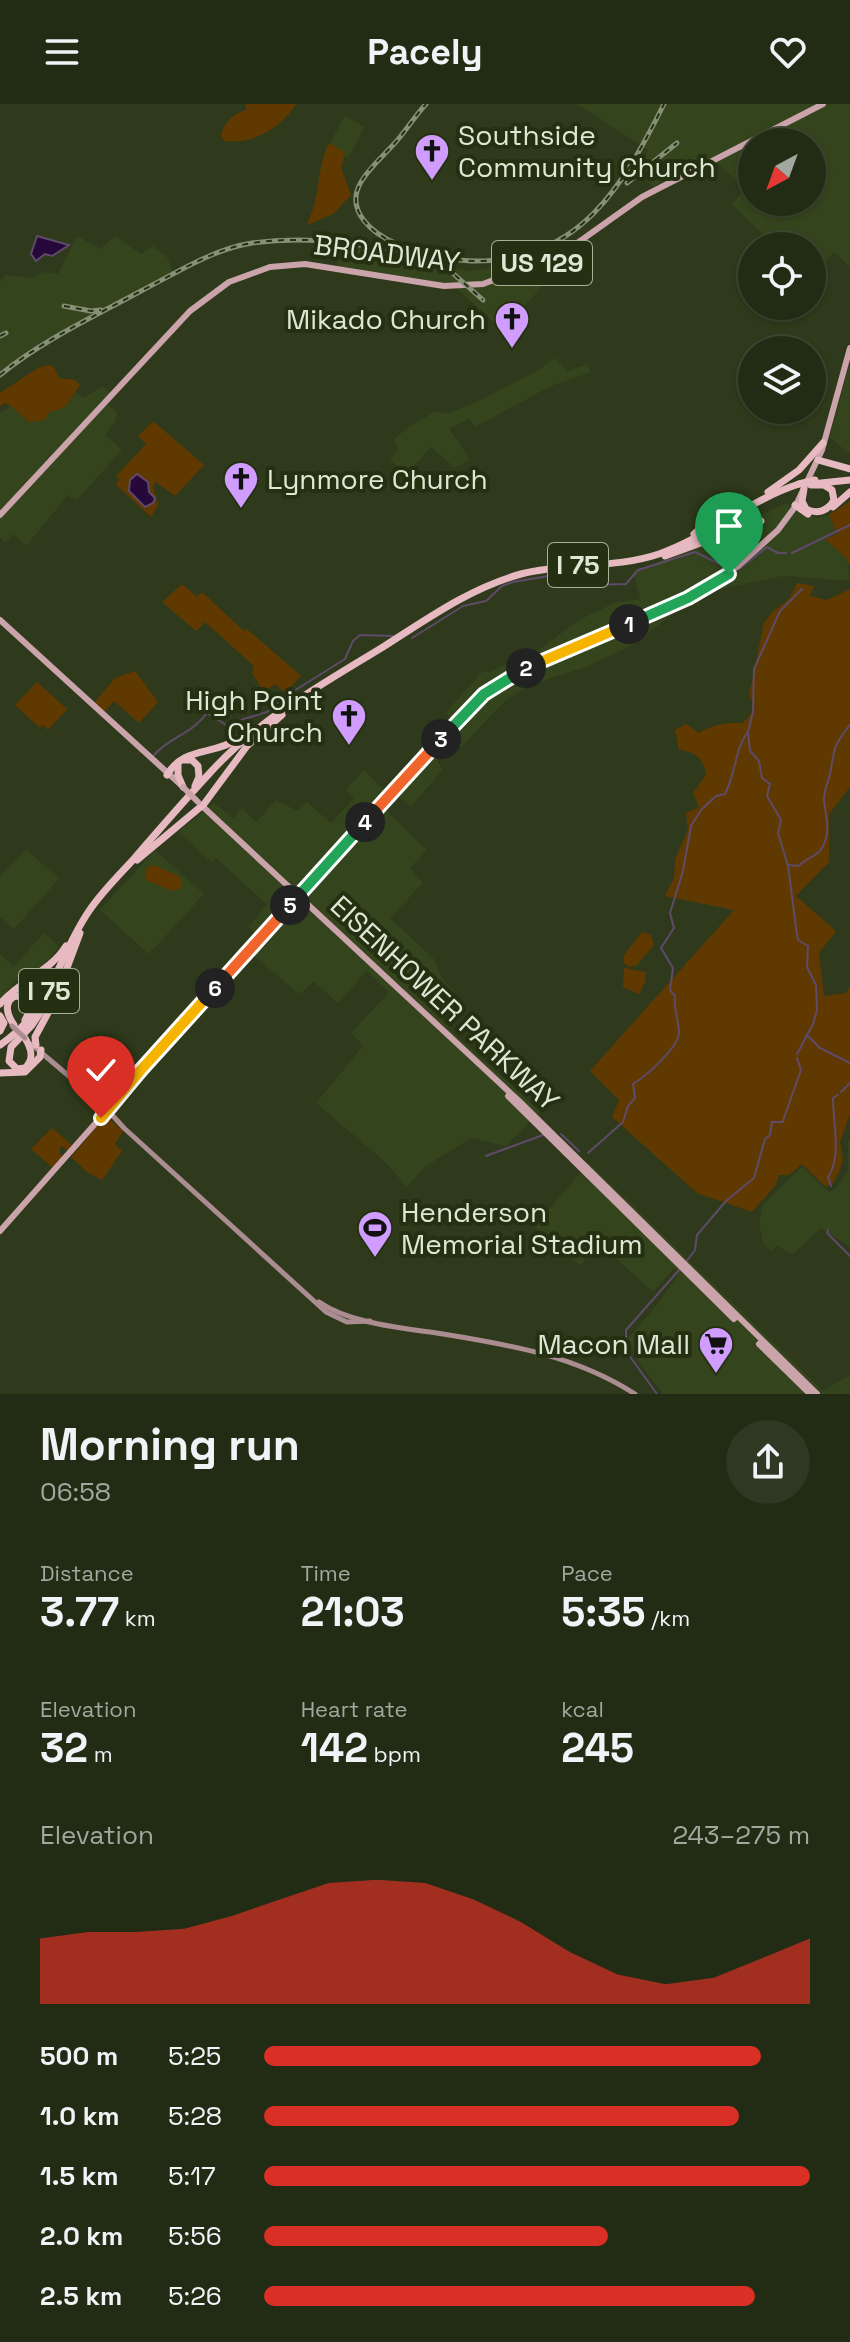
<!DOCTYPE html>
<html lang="en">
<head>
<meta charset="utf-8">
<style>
	:root { --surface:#222c14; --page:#2e3822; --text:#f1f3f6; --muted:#a2a7a0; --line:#3f4834; --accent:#d93025 }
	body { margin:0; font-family:"Space Grotesk",sans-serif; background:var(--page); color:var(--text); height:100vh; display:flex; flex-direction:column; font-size:30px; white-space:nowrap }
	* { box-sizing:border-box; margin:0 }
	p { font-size:26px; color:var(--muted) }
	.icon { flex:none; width:44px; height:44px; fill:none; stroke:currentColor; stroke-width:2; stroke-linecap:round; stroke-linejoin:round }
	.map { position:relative; height:1290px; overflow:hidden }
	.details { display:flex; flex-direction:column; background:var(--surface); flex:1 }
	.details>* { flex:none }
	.needle { width:52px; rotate:221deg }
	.buttons { position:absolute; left:738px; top:24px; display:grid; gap:16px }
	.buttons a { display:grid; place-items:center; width:88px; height:88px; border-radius:50%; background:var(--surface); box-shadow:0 2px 6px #0004,0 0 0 2px var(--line); font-size:40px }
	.pin { position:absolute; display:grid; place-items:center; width:68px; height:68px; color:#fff; margin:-82px -34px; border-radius:50% 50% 50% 0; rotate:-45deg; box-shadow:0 0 8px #0007 }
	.pin .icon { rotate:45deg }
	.km { position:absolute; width:40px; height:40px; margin:-20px; border-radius:50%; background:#222; color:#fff; font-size:22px; line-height:40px; text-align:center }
	.round { display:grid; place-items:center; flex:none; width:84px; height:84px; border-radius:42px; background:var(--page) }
	.head { display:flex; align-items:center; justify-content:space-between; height:136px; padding:0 40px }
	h1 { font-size:44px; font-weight:700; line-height:60px }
	.figures { display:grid; grid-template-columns:repeat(3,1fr); gap:12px; height:136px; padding:8px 40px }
	.figures div { display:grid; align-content:center }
	.figures b { font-size:40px; font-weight:700 }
	.figures small { font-size:22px; font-weight:400 }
	.figures p { font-size:22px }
	.chart { height:224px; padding:16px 40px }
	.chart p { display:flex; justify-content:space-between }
	.chart svg { width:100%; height:144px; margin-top:8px; fill:var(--accent); opacity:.7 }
	ul { padding:0 40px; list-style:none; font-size:26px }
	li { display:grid; grid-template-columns:128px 96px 1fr; align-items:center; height:60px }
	li i { height:20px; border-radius:10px; background:var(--accent) }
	header { display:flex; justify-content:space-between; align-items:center; height:104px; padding:0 40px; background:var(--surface); font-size:36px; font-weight:700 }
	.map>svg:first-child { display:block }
	.built { fill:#34441d }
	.green { fill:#603900 }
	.water { fill:#27083b; stroke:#5e4b69; stroke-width:2 }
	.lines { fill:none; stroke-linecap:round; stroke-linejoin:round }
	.stream { stroke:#5e4b69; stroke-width:2 }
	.secondary { stroke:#aa8c91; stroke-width:5 }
	.primary { stroke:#caa4aa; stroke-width:6 }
	.motorway { stroke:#e7bac1; stroke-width:7 }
	.rail-casing { stroke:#869077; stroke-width:5 }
	.rail { stroke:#243011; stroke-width:2; stroke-dasharray:6; stroke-linecap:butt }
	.secondary-bridge { stroke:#aa8c91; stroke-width:5 }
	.primary-bridge { stroke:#caa4aa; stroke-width:6 }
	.motorway-bridge { stroke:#e7bac1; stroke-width:7 }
	.split-1-casing { stroke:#fff; stroke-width:16 }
	.split-2-casing { stroke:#fff; stroke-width:16 }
	.split-3-casing { stroke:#fff; stroke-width:16 }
	.split-4-casing { stroke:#fff; stroke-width:16 }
	.split-5-casing { stroke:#fff; stroke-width:16 }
	.split-6-casing { stroke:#fff; stroke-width:16 }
	.split-7-casing { stroke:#fff; stroke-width:16 }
	.split-8-casing { stroke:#fff; stroke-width:16 }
	.split-1 { stroke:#22a559; stroke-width:10 }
	.split-2 { stroke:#f5b400; stroke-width:10 }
	.split-3 { stroke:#22a559; stroke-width:10 }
	.split-4 { stroke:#f0652b; stroke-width:10 }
	.split-5 { stroke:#22a559; stroke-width:10 }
	.split-6 { stroke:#f0652b; stroke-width:10 }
	.split-7 { stroke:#f5b400; stroke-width:10 }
	.split-8 { stroke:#f5b400; stroke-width:10 }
	.labels { text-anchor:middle; stroke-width:8; stroke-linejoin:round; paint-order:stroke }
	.shield { fill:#243011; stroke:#a6b09a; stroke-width:2 }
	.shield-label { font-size:26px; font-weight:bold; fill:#dee7d4 }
	.poi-label { font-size:28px; fill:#dee7d4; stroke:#243011; text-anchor:start }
	.street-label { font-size:28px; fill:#dee7d4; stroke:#243011 }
</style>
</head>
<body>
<header><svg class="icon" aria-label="menu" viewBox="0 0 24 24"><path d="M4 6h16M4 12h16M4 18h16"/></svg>Pacely<svg class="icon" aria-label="heart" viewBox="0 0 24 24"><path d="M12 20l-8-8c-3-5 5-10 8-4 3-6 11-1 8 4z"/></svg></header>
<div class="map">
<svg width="850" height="1290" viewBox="0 0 850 1290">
	<rect width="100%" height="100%" fill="#2e3a1b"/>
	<!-- built -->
	<g class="built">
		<path d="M577 0H818L653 83 637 68 648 46Z"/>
		<path d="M828 0H850V163L834 148 816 168 812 164V142H805L793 130 776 142 732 101 745 84 716 58 752 39V98H812V38H755Z"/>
		<path d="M345 11 364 23 348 55 328 43Z"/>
		<path d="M77 132 100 145 115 132 141 150 153 142 167 153 174 169 49 236 0 270V177L6 171 33 174 43 168 58 170Z"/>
		<path d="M340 140 468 167 516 161 555 146 576 167 567 176 556 167 513 215 522 224 512 235 453 181 337 162Z"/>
		<path d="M555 254 568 267 587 260 591 268 551 282 475 323 469 315 449 325 470 355 455 364 431 343 406 371 390 355 399 346 393 336 411 321 435 308 449 309 483 295 540 265Z"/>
		<path d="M850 258V348L848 349 830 333Z"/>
		<path d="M103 282 110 289 104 296 117 309 115 318 105 331 122 346 76 397 68 391 26 442 13 430 5 438 0 433V309L11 302 29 318 45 316 48 309 65 303 76 288 83 294Z"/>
		<path d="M787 399 801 410 817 414 829 411 837 430 826 436 847 455 850 477 783 472 708 488 694 494 633 541 586 563 529 581 505 597 461 643 452 644 441 651 437 657 443 665 411 703 395 689 456 621 446 608 483 567 489 568 540 545 579 516 614 499 640 495 633 468 751 421 761 411Z"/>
		<path d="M364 666 389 690 384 704 427 746 410 764 423 779 390 814 434 855 442 874 454 888V893L441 914 452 928 540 1007 506 1042 471 1034 423 1064 407 1083 384 1057 316 999 363 942 351 929 389 888 367 867 338 899 314 878 299 890 247 846 259 832 248 823 267 801 216 754 212 759 178 728 214 699 233 714 242 704 256 718 276 696 298 707 307 698 331 719 354 694 346 686Z"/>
		<path d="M26 745 59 775 14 825 0 813V773Z"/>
		<path d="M155 746 204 790 149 850 100 806Z"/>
		<path d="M44 829 59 843 42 863 16 877 0 894V850L14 862Z"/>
		<path d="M848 1036 850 1037V1143L821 1124 793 1150 777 1142 771 1147 763 1139 759 1118 763 1100 802 1063 829 1088 836 1084 848 1067Z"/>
		<path d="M589 1059 823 1287 850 1271V1290H663L638 1258 628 1234 657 1201 679 1169 674 1165 653 1188 600 1140 580 1161 534 1122Z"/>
	</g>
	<!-- green -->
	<g class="green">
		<path d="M245 0H296C282 23 253 41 225 37L221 33C222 20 235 8 247 6Z"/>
		<path d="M329 39 345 48 341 64 351 91 333 110 310 120 307 119C321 95 316 64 329 39Z"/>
		<path d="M49 261 54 263 59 274 75 276 80 281 65 303 48 309 45 316 29 318 11 302 4 299 0 303V289L38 264Z"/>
		<path d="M153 317 204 361 175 392 156 378 153 382 158 401 151 413 116 381 120 375 116 372 146 340 138 332Z"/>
		<path d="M850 397V463L847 455 825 435 837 430 829 411Z"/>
		<path d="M797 479 814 482 810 492 827 496 850 485V683L829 710V758L796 792 836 827 819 849 824 892 846 889 850 882V1010L840 1038 843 1056 840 1065 834 1078 826 1083 802 1060 789 1071H779L775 1082 752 1108 697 1089 612 1013 619 996 590 967 734 806 665 792 674 774 675 755 688 726 686 709 699 703 693 689 706 671C704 655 695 647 679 646L675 626 686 620 699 629C709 621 731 618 743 619L755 605 749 591 764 519 772 508 789 495Z"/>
		<path d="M182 480 197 493 202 488 244 527 247 525 301 572 285 589 275 580 264 589 252 569 254 562 205 518 196 527 162 498Z"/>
		<path d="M135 567 158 598 139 619 114 597 104 608 94 599 115 574Z"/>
		<path d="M37 578 67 605 48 626 43 621 40 624 15 601Z"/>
		<path d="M153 761 179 772 182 778 181 784 172 787 146 776 145 765Z"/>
		<path d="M642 828 651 831 654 841 637 861 628 863 623 858 624 851Z"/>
		<path d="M624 864 646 868 645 878 639 890 623 883Z"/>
		<path d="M106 1012 123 1027 115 1040 122 1047 102 1076 87 1068 71 1053Z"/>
		<path d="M52 1024 73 1042 68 1047 62 1042 60 1044V1050L64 1052 53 1064 31 1045Z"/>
	</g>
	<!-- water -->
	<g class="water">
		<path d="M37 132 69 141 52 152 45 150 36 157 31 150Z"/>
		<path d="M137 370 148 378 149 388 155 394 153 399 145 403 129 387 130 376Z"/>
	</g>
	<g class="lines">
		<!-- stream -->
		<g class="stream">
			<path d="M792 449 850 421"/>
			<path d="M738 466 767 443 778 449H786"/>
			<path d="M583 481 626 480 638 466 695 448 730 465"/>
			<path d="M425 526 463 502 486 497 502 482 513 478 554 471H564L573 478"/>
			<path d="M412 534 423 527"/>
			<path d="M228 620 267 608 286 592 345 555 353 537 360 531 393 532"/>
			<path d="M154 651C171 632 191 631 207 609L226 621"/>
			<path d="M789 761 799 762C805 754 817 753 822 744 832 726 825 712 824 695 824 684 830 675 831 665 834 643 836 638 850 621"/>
			<path d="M807 931 820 944 850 959"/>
			<path d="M797 950 813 920 817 906 816 881 807 863 808 842 798 836 797 831 788 762 778 729 781 716 767 692 770 680 762 674 759 657 750 647 748 628 753 608 754 565 780 507 802 485"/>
			<path d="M841 988 850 979"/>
			<path d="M561 1030 579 1047"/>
			<path d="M588 1049 623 1018 628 1002 635 994 633 980C646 972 678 944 679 929 679 916 673 904 675 892L670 886 673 864 661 844 674 824 670 809 683 767 691 722 701 706 716 692 725 690C736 669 735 645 747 629"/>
			<path d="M486 1052 543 1031"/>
			<path d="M831 1082 828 1073C842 1053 833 1019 833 994L838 991"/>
			<path d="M828 1126 827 1129 850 1152"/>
			<path d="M686 1158 695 1146 697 1131 726 1097 754 1074 765 1035 770 1031 772 1018H783L784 1014 801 966 797 954"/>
			<path d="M657 1290 626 1247V1226L679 1166"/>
		</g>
		<!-- secondary -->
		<g class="secondary">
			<path d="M31 940 102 1000 124 1024 326 1208 347 1218 370 1217"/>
			<path d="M319 1198C351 1220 404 1224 443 1230 511 1241 576 1252 635 1290"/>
		</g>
		<!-- primary -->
		<g class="primary">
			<path d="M0 411 190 207 229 178 270 163 305 160 444 182 483 180 562 150 642 93 823 0"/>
			<path d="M0 516 181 681"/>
			<path d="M201 701 519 997 817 1290"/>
			<path d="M508 992 734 1215"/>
			<path d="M0 1127 226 872 476 597 520 567 696 490 738 462 778 426 795 403 822 346 850 244"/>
			<path d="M759 1240 810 1290"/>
		</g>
		<!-- motorway -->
		<g class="motorway">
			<path d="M818 356 850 365"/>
			<path d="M821 379 850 376"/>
			<path d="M804 385 802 397 806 405C817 411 828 407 834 396L832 386 824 381H811"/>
			<path d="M768 388 799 366 823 339"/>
			<path d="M795 401 808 410"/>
			<path d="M833 403 850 388"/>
			<path d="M694 430 729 400"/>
			<path d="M665 452 761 417"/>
			<path d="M183 656H192L198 662 199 673 195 682"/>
			<path d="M178 660V671L183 683"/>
			<path d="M167 671C184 642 212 652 238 635"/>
			<path d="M137 756 204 700 247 642 282 611"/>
			<path d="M0 900C19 877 50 868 66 842"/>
			<path d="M0 912 4 919 0 927"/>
			<path d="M14 921C7 911 3 898 15 892L23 893C31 899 30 908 25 916"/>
			<path d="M25 934C31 944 35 955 25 964L17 965 9 957 11 943 32 921 40 909"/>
			<path d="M0 941C54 904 55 857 89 807 101 789 117 773 132 757 157 728 182 699 208 671 257 616 321 581 383 543 427 515 470 484 521 470 567 458 614 465 659 450 708 433 749 396 799 380"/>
			<path d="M36 941 35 933 55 896 80 829"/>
			<path d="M0 969 25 968 40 953 41 946"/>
		</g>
		<defs>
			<g id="rail">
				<path d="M627 79 677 39"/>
				<path d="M397 140C373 130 344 107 361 78 369 64 383 52 394 40 406 27 414 13 426 0"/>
				<path d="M435 158 448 165 483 196"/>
				<path d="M64 202 91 207 101 206"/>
				<path d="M503 214 509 219"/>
				<path d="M0 232 6 229"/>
				<path d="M0 271C43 236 93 213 141 187 176 169 213 145 252 139 308 131 355 140 409 148 431 152 454 157 476 157 580 157 623 82 664 0"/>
			</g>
		</defs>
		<!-- rail casing -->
		<use href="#rail" class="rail-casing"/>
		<!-- rail -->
		<use href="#rail" class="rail"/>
		<!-- secondary-bridge -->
		<path class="secondary-bridge" d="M12 922 25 934"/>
		<!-- primary-bridge -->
		<path class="primary-bridge" d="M183 683 198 698"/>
		<!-- motorway-bridge -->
		<path class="motorway-bridge" d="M799 380 815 376"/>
	</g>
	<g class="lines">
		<defs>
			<path id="split-1" d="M629 520 688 494 729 470"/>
			<path id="split-2" d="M526 564 629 520"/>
			<path id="split-3" d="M441 635 484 590 526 564"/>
			<path id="split-4" d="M365 718 441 635"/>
			<path id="split-5" d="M290 801 365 718"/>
			<path id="split-6" d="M215 884 290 801"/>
			<path id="split-7" d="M140 967 215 884"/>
			<path id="split-8" d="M101 1014 140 967"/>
		</defs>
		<!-- split-1 casing -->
		<use href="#split-1" class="split-1-casing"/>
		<!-- split-2 casing -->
		<use href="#split-2" class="split-2-casing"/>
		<!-- split-3 casing -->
		<use href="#split-3" class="split-3-casing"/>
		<!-- split-4 casing -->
		<use href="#split-4" class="split-4-casing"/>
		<!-- split-5 casing -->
		<use href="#split-5" class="split-5-casing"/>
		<!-- split-6 casing -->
		<use href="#split-6" class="split-6-casing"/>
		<!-- split-7 casing -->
		<use href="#split-7" class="split-7-casing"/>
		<!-- split-8 casing -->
		<use href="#split-8" class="split-8-casing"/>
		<!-- split-1 -->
		<use href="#split-1" class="split-1"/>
		<!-- split-2 -->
		<use href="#split-2" class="split-2"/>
		<!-- split-3 -->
		<use href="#split-3" class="split-3"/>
		<!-- split-4 -->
		<use href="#split-4" class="split-4"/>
		<!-- split-5 -->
		<use href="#split-5" class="split-5"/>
		<!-- split-6 -->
		<use href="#split-6" class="split-6"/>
		<!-- split-7 -->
		<use href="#split-7" class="split-7"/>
		<!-- split-8 -->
		<use href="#split-8" class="split-8"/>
	</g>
	<!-- icons -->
	<defs>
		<symbol id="church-pin" viewBox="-11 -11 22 30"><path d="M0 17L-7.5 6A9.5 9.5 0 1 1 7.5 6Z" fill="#d09dff" stroke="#243011"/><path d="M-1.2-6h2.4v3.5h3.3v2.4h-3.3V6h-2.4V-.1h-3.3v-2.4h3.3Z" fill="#111"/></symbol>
		<symbol id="stadium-pin" viewBox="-11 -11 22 30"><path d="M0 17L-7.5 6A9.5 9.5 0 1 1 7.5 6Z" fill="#d09dff" stroke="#243011"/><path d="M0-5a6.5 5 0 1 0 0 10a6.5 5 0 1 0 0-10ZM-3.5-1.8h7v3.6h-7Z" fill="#111"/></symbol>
		<symbol id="supermarket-pin" viewBox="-11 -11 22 30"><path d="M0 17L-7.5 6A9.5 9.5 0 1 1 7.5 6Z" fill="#d09dff" stroke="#243011"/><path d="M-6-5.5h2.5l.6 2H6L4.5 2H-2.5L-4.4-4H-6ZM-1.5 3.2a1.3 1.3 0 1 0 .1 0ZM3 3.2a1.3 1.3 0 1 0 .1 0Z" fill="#111"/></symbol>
	</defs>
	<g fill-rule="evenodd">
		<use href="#church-pin" x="412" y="27" width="40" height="54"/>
		<use href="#church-pin" x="492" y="195" width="40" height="54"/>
		<use href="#church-pin" x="221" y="355" width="40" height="54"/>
		<use href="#church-pin" x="329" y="592" width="40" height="54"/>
		<use href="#stadium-pin" x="355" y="1104" width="40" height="54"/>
		<use href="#supermarket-pin" x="696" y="1220" width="40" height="54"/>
	</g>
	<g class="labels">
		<!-- shield labels -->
		<g class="shield">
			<rect x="492" y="137" width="100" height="44" rx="6"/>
			<rect x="548" y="439" width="60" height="44" rx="6"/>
			<rect x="19" y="865" width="60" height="44" rx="6"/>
		</g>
		<g class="shield-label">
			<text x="542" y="168">US 129</text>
			<text x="578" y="470">I 75</text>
			<text x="49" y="896">I 75</text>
		</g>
		<!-- poi labels -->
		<g class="poi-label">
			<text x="458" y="41">Southside<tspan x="458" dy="32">Community Church</tspan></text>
			<text x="486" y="225" text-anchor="end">Mikado Church</text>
			<text x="267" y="385">Lynmore Church</text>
			<text x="323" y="606" text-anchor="end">High Point<tspan x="323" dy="32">Church</tspan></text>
			<text x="401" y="1118">Henderson<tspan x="401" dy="32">Memorial Stadium</tspan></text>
			<text x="690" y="1250" text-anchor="end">Macon Mall</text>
		</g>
		<!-- street labels -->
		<g class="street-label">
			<text transform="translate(387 149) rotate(7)" y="10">BROADWAY</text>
			<text transform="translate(445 899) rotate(43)" y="10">EISENHOWER PARKWAY</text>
		</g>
	</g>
</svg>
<div class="buttons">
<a><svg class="needle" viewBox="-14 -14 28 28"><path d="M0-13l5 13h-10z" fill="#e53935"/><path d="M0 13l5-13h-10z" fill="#a2a7a0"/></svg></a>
<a><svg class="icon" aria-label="locate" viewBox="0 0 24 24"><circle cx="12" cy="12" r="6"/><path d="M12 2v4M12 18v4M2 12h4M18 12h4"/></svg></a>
<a><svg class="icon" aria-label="layers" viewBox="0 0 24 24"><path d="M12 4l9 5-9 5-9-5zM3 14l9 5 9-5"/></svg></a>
</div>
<div class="pin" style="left:729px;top:470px;background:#1e9e55"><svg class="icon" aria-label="arrive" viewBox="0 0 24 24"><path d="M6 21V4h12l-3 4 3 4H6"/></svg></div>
<div class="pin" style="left:101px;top:1014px;background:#d93025"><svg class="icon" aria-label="check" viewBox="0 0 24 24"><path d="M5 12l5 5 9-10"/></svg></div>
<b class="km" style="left:629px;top:520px">1</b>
<b class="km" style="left:526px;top:564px">2</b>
<b class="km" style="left:441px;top:635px">3</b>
<b class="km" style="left:365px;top:718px">4</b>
<b class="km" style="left:290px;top:801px">5</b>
<b class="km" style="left:215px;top:884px">6</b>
</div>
<section class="details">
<div class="head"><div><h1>Morning run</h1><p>06:58</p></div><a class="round"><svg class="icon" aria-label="share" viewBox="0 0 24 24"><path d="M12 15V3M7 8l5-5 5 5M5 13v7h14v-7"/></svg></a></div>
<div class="figures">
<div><p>Distance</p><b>3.77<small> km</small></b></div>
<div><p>Time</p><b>21:03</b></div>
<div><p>Pace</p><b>5:35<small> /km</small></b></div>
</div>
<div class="figures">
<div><p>Elevation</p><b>32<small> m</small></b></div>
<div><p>Heart rate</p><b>142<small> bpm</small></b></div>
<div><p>kcal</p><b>245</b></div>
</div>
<div class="chart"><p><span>Elevation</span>243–275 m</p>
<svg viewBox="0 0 160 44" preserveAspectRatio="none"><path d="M0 44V24L10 22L20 22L30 21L40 17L50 12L60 7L70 6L80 7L90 12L100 19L110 28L120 35L130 38L140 36L150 30L160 24V44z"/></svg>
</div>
<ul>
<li><b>500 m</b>5:25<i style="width:91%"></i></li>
<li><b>1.0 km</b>5:28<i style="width:87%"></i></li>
<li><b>1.5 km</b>5:17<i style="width:100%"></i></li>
<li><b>2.0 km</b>5:56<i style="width:63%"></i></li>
<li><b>2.5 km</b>5:26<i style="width:90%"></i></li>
</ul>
</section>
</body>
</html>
